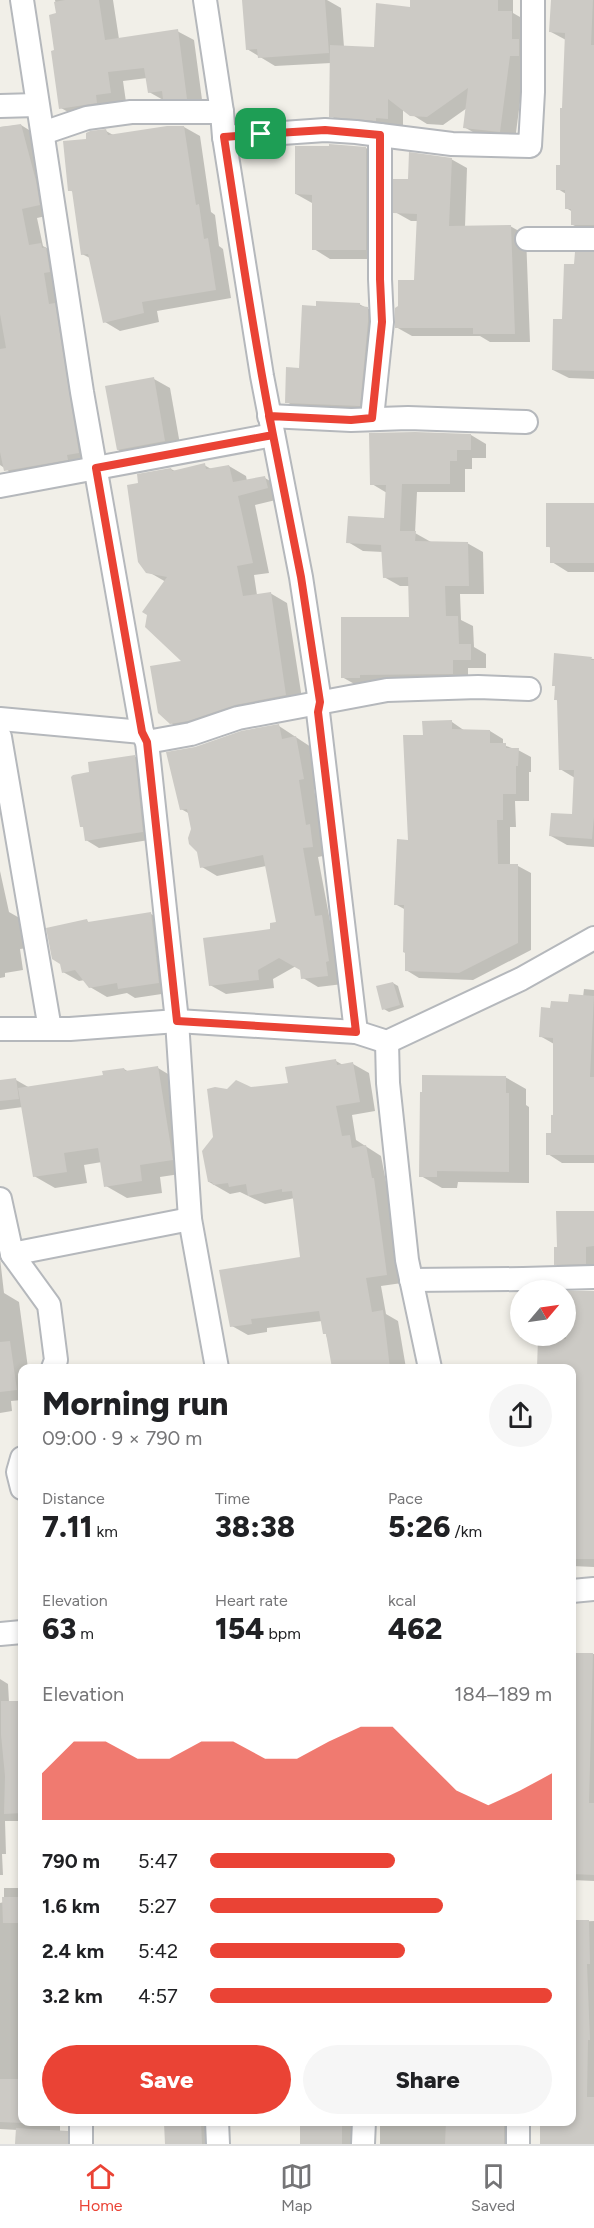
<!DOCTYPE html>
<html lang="en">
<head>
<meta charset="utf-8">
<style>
	:root { --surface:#fff; --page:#f6f6f6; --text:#202124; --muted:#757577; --line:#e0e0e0; --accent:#ea4335 }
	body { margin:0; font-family:Figtree,sans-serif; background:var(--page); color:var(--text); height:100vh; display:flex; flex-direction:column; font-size:22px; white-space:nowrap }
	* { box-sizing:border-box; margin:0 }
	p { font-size:20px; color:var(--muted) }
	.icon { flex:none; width:33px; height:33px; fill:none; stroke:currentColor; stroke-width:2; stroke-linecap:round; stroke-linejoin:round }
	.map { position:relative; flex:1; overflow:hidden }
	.details { position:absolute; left:18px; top:1364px; width:558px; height:762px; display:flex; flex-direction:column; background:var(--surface); border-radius:12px; box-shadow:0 3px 9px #0003 }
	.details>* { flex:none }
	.needle { width:39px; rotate:61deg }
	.controls { position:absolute; left:510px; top:1280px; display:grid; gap:12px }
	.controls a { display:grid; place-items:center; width:66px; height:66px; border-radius:50%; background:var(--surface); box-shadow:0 3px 9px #0003; font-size:30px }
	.pin { position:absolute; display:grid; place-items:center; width:51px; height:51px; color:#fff; margin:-26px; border-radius:12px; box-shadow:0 3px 9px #0006 }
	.round { display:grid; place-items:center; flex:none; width:63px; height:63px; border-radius:32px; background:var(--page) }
	.summary { display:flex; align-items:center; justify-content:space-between; height:102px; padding:0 24px }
	h1 { font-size:33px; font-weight:800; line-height:45px }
	.stats { display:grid; grid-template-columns:repeat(3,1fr); gap:9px; height:102px; padding:6px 24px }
	.stats div { display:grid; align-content:center }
	.stats b { font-size:30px; font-weight:800 }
	.stats small { font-size:16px; font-weight:400 }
	.stats p { font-size:16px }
	.chart { height:168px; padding:12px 24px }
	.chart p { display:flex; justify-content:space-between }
	.chart svg { width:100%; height:108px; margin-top:6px; fill:var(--accent); opacity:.7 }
	.action { display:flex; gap:12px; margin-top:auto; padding:12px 24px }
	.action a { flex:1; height:69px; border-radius:36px; background:var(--accent); color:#fff; font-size:24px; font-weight:800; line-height:69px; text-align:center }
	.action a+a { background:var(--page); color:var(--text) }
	ul { padding:0 24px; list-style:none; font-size:20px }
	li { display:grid; grid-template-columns:96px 72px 1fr; align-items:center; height:45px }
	li i { height:15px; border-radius:8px; background:var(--accent) }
	.tab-bar { display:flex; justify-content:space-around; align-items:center; height:84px; border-top:2px solid var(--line); background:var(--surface); font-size:16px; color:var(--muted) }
	.tab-bar a { display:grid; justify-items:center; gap:3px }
	.tab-bar .on { color:var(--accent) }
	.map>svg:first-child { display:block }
	.shadow { fill:#0003 }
	.building { fill:#cccac5 }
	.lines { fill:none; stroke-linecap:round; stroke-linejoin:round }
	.minor-casing { stroke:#b5b8bc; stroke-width:26 }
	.minor { stroke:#fff; stroke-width:22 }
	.route-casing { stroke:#fff; stroke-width:12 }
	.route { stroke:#ea4335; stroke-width:8 }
</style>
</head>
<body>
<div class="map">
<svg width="594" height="2144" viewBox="0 0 594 2144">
	<rect width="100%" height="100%" fill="#f1efe8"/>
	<!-- shadow -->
	<g class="shadow">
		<path d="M55 0H113L119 39 177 31 194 40 203 107H181L170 101H165L149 92 147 78 123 81 126 102 77 117 61 108 56 52 58 15Z"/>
		<path d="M260 0H327L341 8 344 47 376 48 412 9V0H513V13L527 21 525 64 515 140 480 136 464 127 467 108 443 125 427 124 403 109V127L346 125 331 116V63L275 66 247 49Z"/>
		<path d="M552 0H594V234L588 233 573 225V212L566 208V194L558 189 562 167 566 40 551 32Z"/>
		<path d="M21 125 37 135 55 214 37 218 43 246 57 254 95 461 22 480 0 465V127Z"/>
		<path d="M184 127 200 136 211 212 215 215 219 246 223 249 231 298 157 311 159 322 120 331 105 322 90 258 82 254 73 192 70 190 88 141 106 131 115 136Z"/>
		<path d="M330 145 366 148 382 158V259H330L314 249 312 203 296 194Z"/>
		<path d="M451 159 467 168 465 227 510 226 526 235 530 342H490L480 336H412L396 327 415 282 418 221H411L395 212 409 181Z"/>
		<path d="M594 253V379L569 378 553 370 576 266Z"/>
		<path d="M359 304 384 317 376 415 303 412 287 402 301 369Z"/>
		<path d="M154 379 170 388 181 450 134 459 118 450Z"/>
		<path d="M371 434 471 435 486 444V458H472V469H465V492H417L415 533 431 542 467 543 483 552 484 594H460L461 620 473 626 474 647 486 654V668H468V682L358 686 342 677 411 619 410 586H400L384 577 383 552 363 551 348 542 386 519 387 493 372 484Z"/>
		<path d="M204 465 213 470 229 466 246 476 247 481 265 478 282 488 284 498 255 505 269 573 254 575 257 595 270 593 287 603 303 705 189 733 171 723 184 662 166 582 147 571 140 484 171 469 175 471Z"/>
		<path d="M594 504V572H568L552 562V549L548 546Z"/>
		<path d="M556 655 594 659V847L567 845 551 836 573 816 575 778 560 769 558 701 555 699 557 687 553 685Z"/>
		<path d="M452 722 465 731H490L503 739V745L518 750 531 757V772H529V801H515L516 827H510V866H518L531 873V950L473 980 419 978 406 970V910L395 904 410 841 424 737Z"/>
		<path d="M279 726 311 747 319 787 314 788 321 832 325 835 328 855 318 857 330 921 337 925 343 984 318 987 303 978 301 969 296 966 273 979 274 988 226 994 210 985 277 923 266 866 217 876 202 867 190 814 181 809 196 748Z"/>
		<path d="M134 756 147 764 155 839 99 848 86 840 91 774Z"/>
		<path d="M0 871 9 912 23 920 28 948 20 949 23 970 5 973V977L0 978Z"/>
		<path d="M151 914 167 923 175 992 135 998 127 993 107 997 90 987 85 980 79 981 63 972 87 921 90 923Z"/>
		<path d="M393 983 398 986 404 1007 389 1012 384 1009Z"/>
		<path d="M584 989 594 990V1163H562L548 1154 554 1117V1044L540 1036 551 1009 570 1004 583 997Z"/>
		<path d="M336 1061 343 1065 353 1064 369 1073 375 1111 352 1115 356 1140 381 1156 387 1187 389 1189 402 1283 381 1286 386 1314 398 1321 406 1368H336L322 1321 267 1328V1332L248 1335 232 1326 302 1258 295 1198 265 1204 240 1192 230 1194 209 1182 214 1138 227 1090 290 1084Z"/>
		<path d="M158 1068 178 1080 193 1172 160 1177 162 1193 127 1198 106 1186 102 1162 84 1165 87 1183 55 1188 34 1176 23 1107 0 1110V1082L16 1080 30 1088 105 1076 124 1069 129 1072Z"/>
		<path d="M505 1077 526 1089V1105L529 1107V1183L458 1182 457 1188H442L421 1176Z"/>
		<path d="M594 1213V1271L569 1272 555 1264 558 1248Z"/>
		<path d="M0 1258 4 1293 19 1302 28 1368H22V1400L11 1401 12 1411 0 1413Z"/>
		<path d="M594 1292V1567L572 1566V1368H540L555 1340V1335H566V1293Z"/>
		<path d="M572 1653 594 1654V1881L572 1880Z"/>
		<path d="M0 1679 8 1684 9 1702H18L22 1705V1821H5L6 1854H2L3 1875H0Z"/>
		<path d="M4 1888H22V2121H60V2132L67 2133 81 2141V2144H17L18 2130 0 2129V1903L4 1902Z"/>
		<path d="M594 1921V2144H541V2121H572V1922Z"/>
		<rect x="300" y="2121" width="64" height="23"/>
		<path d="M380 2121H522L518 2144H380Z"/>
		<path d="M201 2123 214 2131 215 2144H166Z"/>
	</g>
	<!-- building -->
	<g class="building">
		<path d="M65 0H99L105 40 178 29 187 99H163L162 91 148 93 144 68 108 72 111 93 96 95 97 103 59 109 51 51 54 50 49 15 56 13 54 2Z"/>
		<path d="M242 0H325L329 53 258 58 257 49 246 50Z"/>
		<path d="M410 0H498V11H512V39H519V56H510L500 132 463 128 468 88 427 117 410 116 388 99V119L376 118V121L329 117 330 45 374 47 376 3 410 7Z"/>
		<path d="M551 0H593L591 45H594V225H571V209H565V190H556V165H560V108H562L565 33 549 32Z"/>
		<path d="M21 124 36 181 40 205 22 209 29 245 41 243 42 248 46 247 50 272 44 273 49 304 55 303 79 453 67 455 68 460 4 471 0 452V349L6 348 0 314V127Z"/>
		<path d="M167 126H184L196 205 199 204 204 239 208 238 216 290 142 302 144 313 103 323 88 254 81 255 72 191H68L63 141 86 139V133L90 131 106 129 108 135Z"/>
		<path d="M329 144 366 147V250H312V195L295 194V146H329Z"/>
		<path d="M409 152 452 158 449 226 511 225 515 334H473V328H395V308L398 306V280H414L417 214 393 213V179H408Z"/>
		<path d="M575 252H594V371L552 370 553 319H562L564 264H574Z"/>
		<path d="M316 301 360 303V306L368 307V322L360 406 285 403 286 367 299 368 302 305 316 306Z"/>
		<path d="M154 377 165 441 117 450 105 386Z"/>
		<path d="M415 432 471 434V450H457V461H450V484H402L400 531H416L415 541 468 542 469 586H445L446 616H458L459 644H471V660H453V674L360 675V678H341V617H409L408 577 383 578 381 545 346 543 348 516 384 518 386 485H370L369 433Z"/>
		<path d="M205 463 206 469 229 465 233 482 265 476 268 488 238 496 253 563 237 566 243 596 271 592 286 695 235 705 188 721 170 724 158 713 150 666 181 661 145 627 147 615 142 612 167 577 146 573 138 562 127 485 138 483 137 474 171 468 172 471Z"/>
		<path d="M546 503H594V563H550V547H546Z"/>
		<path d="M554 653 592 657 591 660H594V817L592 839 549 836 551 813 572 814 574 770H559L557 700H554L555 686H552Z"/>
		<path d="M452 720V729L490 730V743H506V748H519L518 766H516V794H503V820H497L498 864H518V943L459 973 405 971V953L403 952 404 905H394L397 839 408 840 403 735H423L422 721Z"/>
		<path d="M279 724 282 739 296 736 304 779 299 780 306 825 310 824 313 847 303 848 315 916 322 915 329 961 326 962 328 976 301 979 300 970 279 958 258 970 259 980 209 986 203 938 270 929V923L276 922 263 855 200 868 197 852 189 844 188 838 191 829 187 809 180 810 166 752 195 747 241 731Z"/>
		<path d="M135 755 143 832 85 841 83 827H80L71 777 73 775 89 772 88 762Z"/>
		<path d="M151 912 159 983 118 989 117 983 89 988 75 970 62 973 60 964 52 959 46 928 87 919 88 922Z"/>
		<path d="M393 982 400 1005 382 1010 376 986Z"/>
		<path d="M569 994 594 996 590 1077H594V1155H546V1133H551V1115H553V1038L539 1037 541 1007 550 1008 551 1001 568 1002Z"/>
		<path d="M336 1059 337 1065 353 1062 360 1102 336 1106 342 1136 350 1135 352 1148 366 1145 372 1178H374L387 1275 366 1278 372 1312 383 1310 390 1368H332L326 1334H323L319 1311 251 1319 252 1324 230 1327 219 1270 300 1257 292 1191 282 1192V1189L248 1196 246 1184 229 1187 228 1183 213 1185 212 1182H208L202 1151 213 1137 207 1089 215 1087 227 1089 236 1080 251 1087 288 1083 285 1067Z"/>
		<path d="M158 1066 173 1160 140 1165 142 1181 104 1187 98 1148 64 1153 67 1172 33 1177 18 1088 103 1075 102 1071 124 1068 125 1071Z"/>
		<path d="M422 1075 506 1076V1093H509V1172L437 1171V1177H419L420 1092H422Z"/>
		<path d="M16 1078 19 1099 0 1101V1080Z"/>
		<path d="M556 1211H594V1246L586 1247V1264L554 1265V1247H557Z"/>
		<path d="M566 1291H594V1559H572V1368H537L538 1338 566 1339Z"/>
		<path d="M10 1341 17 1390 0 1392V1342Z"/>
		<path d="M572 1653H593L589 1803H594V1875L572 1874Z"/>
		<path d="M1 1701H18V1734H22V1813L4 1814 5 1776 1 1735Z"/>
		<path d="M2 1897H22V1923H3Z"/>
		<path d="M572 1920H589L590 1964H587L590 2040H588L587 2097H594V2144H540V2121H572Z"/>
		<path d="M0 2079H22V2123L0 2122Z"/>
		<path d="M184 2121H201L202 2144H165L164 2123H184Z"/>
		<rect x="300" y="2121" width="42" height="23"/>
		<path d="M446 2121H504V2144H445Z"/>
		<path d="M16 2128 68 2131V2144H15Z"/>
	</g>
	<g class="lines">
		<defs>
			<g id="minor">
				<path d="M22 0 82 392 142 732 147 742 177 1021 190 1219 217 1368"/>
				<path d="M205 0 222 112 224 137 262 376 301 577 320 702 318 712 356 1032"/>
				<path d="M0 106 37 105"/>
				<path d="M43 133 87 118 131 112H222"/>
				<path d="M224 137 325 130 356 132 452 144 530 146 533 92V0"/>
				<path d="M527 239H594"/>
				<path d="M269 416 351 420 408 418 526 422"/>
				<path d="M372 418 382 322 380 279V135"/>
				<path d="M0 486 273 435"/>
				<path d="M0 719 142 732"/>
				<path d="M0 737 50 1029"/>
				<path d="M147 742 191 734 238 718 387 690 478 687 529 689"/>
				<path d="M0 1029H70L177 1021 356 1032 387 1042 521 979 594 938"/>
				<path d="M387 1042 388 1083 407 1260 430 1368"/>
				<path d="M0 1199 12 1254 49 1305 56 1360 53 1368"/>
				<path d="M12 1254 190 1219"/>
				<path d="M411 1280 523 1279 594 1277"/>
				<path d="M22 1458 18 1472 22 1488"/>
				<path d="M572 1591 594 1589"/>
				<path d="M0 1634 22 1632"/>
				<path d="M81 2121V2144"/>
				<path d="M217 2121 218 2144"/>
				<path d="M363 2144 364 2121"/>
				<path d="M518 2144V2121"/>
			</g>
		</defs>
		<!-- minor casing -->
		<use href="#minor" class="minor-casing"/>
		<!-- minor -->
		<use href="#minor" class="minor"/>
	</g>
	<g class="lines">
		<defs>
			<path id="route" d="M261 134 224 137C239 237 254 337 273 435L96 468 142 732 147 742 177 1021 356 1032 318 712 320 702 301 577 273 435 269 416 351 420 372 418 382 322 380 279V135L325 130 261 134"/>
		</defs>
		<!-- route casing -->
		<use href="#route" class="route-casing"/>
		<!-- route -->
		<use href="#route" class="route"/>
	</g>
</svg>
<div class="controls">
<a><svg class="needle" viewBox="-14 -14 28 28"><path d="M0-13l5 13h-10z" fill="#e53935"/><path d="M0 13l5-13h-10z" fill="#757577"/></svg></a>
</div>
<div class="pin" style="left:261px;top:134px;background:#1e9e55"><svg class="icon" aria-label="arrive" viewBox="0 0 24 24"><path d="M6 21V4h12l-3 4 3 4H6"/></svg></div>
<section class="details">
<div class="summary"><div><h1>Morning run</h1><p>09:00 · 9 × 790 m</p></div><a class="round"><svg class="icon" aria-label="share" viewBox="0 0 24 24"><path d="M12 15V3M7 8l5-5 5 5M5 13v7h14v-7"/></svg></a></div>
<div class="stats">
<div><p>Distance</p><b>7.11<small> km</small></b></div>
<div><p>Time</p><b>38:38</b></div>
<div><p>Pace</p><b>5:26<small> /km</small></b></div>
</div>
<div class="stats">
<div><p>Elevation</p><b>63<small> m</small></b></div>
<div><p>Heart rate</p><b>154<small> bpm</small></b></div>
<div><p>kcal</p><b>462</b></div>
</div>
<div class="chart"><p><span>Elevation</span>184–189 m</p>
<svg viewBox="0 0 160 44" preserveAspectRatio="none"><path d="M0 44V25L10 12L20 12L30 19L40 19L50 12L60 12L70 19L80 19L90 12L100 6L110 6L120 19L130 32L140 38L150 32L160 25V44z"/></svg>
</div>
<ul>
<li><b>790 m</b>5:47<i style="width:54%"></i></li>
<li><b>1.6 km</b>5:27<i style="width:68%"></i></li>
<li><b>2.4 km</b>5:42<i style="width:57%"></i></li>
<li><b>3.2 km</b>4:57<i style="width:100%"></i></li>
</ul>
<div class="action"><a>Save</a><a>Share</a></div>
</section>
</div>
<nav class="tab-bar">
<a class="on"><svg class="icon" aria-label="home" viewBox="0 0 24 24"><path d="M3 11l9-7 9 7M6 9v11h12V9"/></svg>Home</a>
<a><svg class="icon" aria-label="map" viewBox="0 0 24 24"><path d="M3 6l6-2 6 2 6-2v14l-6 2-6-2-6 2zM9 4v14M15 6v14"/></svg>Map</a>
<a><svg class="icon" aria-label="saved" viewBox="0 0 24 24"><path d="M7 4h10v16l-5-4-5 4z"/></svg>Saved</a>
</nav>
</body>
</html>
